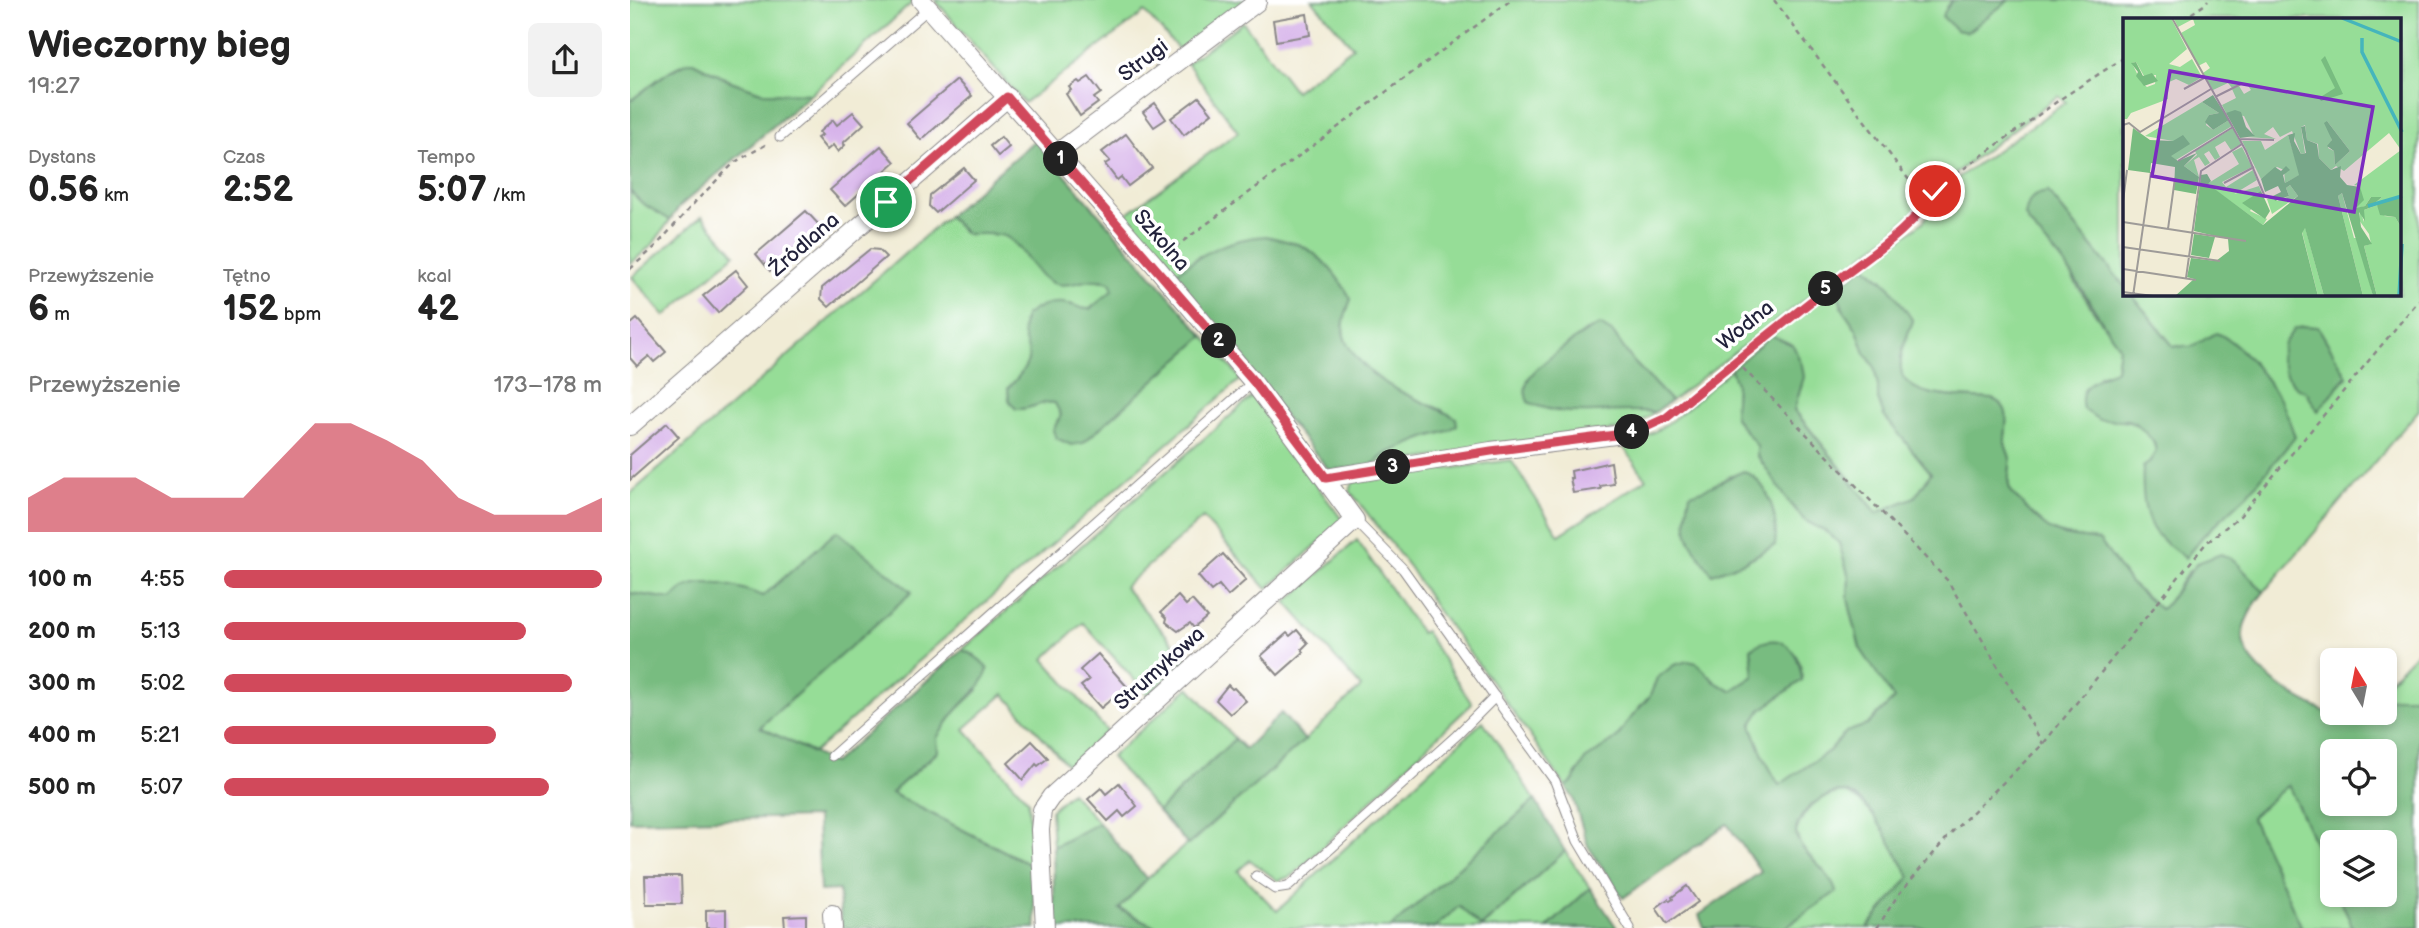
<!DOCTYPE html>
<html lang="pl">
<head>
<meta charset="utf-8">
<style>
	:root { --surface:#fff; --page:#f2f2f2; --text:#222; --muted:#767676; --accent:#d1495b }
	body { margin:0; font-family:"Balsamiq Sans",sans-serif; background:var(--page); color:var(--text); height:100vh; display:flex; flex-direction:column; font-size:26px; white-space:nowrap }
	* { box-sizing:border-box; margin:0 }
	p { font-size:23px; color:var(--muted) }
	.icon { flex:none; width:38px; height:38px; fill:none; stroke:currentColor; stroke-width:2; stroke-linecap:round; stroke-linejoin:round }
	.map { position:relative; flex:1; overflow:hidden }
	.side { display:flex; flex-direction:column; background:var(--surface); width:630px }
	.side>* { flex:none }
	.needle { width:46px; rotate:350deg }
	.tools { position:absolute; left:1690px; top:648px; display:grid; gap:14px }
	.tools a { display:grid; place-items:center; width:77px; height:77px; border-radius:10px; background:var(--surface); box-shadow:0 4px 10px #0003; font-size:35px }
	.pin { position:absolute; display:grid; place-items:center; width:60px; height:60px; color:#fff; margin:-30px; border:4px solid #fff; border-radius:50%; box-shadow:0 2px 7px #0007 }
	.km { position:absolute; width:35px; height:35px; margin:-18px; border-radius:50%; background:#222; color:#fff; font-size:19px; line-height:35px; text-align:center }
	.round { display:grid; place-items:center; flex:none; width:74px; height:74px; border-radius:10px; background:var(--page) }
	.head { display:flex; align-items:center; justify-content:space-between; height:119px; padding:0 28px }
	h1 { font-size:38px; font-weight:700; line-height:52px }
	.figures { display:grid; grid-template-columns:repeat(3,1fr); gap:10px; height:119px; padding:7px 28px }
	.figures div { display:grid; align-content:center }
	.figures b { font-size:35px; font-weight:700 }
	.figures small { font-size:19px; font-weight:400 }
	.figures p { font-size:19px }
	.chart { height:196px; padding:14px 28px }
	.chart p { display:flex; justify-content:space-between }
	.chart svg { width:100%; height:126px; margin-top:7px; fill:var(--accent); opacity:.7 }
	ul { padding:0 28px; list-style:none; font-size:23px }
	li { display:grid; grid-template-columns:112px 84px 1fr; align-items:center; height:52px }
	li i { height:18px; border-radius:9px; background:var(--accent) }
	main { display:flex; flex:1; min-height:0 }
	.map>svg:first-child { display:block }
	.green { fill:#96dd97; stroke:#5c8069; stroke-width:2; fill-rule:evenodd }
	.forest { fill:#78bc80; stroke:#4d6f5e; stroke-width:2; fill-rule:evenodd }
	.building { fill:#d7b4ea }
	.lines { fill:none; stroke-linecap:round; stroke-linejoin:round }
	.service-casing { stroke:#8a8788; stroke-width:11 }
	.minor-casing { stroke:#8a8788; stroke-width:20 }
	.path { stroke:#8a8788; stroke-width:2.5; stroke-dasharray:5 5; stroke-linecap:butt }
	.service { stroke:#fff; stroke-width:9 }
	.minor { stroke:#fff; stroke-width:18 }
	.route-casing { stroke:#fff; stroke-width:14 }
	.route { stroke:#d1495b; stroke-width:9 }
	.labels { text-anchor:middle; stroke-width:7; stroke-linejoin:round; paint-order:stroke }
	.street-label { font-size:21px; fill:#22223b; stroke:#fff }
	.inset-river { fill:none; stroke:#45b5bc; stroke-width:3.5 }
	.inset-road { fill:none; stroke:#9e9b98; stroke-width:2 }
	.view { fill:#7b2cbf; fill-opacity:0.15; stroke:#7b2cbf; stroke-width:3.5 }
	.inset-edge { fill:none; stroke:#22223b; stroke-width:3.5 }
</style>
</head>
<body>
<main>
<section class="side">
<div class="head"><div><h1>Wieczorny bieg</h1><p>19:27</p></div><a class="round"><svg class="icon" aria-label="share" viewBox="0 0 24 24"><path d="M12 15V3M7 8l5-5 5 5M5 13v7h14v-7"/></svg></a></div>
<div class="figures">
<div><p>Dystans</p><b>0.56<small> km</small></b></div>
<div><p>Czas</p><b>2:52</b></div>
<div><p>Tempo</p><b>5:07<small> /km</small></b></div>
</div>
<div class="figures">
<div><p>Przewyższenie</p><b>6<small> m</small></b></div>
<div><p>Tętno</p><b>152<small> bpm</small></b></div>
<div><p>kcal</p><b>42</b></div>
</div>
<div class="chart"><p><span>Przewyższenie</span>173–178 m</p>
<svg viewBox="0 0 160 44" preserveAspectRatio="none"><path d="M0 44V32L10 25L20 25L30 25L40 32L50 32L60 32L70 19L80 6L90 6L100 12L110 19L120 32L130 38L140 38L150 38L160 32V44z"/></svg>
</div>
<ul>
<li><b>100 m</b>4:55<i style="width:100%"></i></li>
<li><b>200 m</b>5:13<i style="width:80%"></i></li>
<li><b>300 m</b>5:02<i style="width:92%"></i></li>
<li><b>400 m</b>5:21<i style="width:72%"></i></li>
<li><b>500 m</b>5:07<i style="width:86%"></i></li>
</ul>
</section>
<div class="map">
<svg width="1789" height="928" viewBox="0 0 1789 928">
	<rect width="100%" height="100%" fill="#fff"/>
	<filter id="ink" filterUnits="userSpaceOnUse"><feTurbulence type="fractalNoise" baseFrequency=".0143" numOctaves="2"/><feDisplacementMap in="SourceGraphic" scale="14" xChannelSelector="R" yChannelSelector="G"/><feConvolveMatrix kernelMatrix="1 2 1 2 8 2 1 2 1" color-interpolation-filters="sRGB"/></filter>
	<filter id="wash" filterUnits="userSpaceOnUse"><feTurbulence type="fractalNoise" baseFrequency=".00686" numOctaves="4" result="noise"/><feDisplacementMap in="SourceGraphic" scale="28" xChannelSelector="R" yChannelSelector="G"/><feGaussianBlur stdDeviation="1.57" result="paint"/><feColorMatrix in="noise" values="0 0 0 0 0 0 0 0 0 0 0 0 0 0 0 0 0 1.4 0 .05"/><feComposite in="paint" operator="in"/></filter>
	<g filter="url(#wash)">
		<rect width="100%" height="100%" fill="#f1ecd6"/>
		<!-- green -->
		<g class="green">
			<path d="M0 0H283L284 1 181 94 134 93 98 80 63 62C43 63 17 89 0 101Z"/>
			<path d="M305 0H620L551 52 515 12 394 103Z"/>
			<path d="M682 0H1322L1316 7 1337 32 1379 0H1789V410L1634 592 1604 560 1559 571 1534 607 1530 609 1500 583 1470 541C1455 537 1437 538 1423 531 1413 526 1381 496 1379 486 1377 478 1381 468 1380 459 1379 452 1374 446 1375 439 1376 422 1382 406 1362 399 1338 397 1281 400 1272 374 1267 358 1277 336 1283 321L1253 280 1235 266 1293 222 1317 188 1330 176 1436 102 1428 96 1300 192 1287 209 1257 237 1041 401 1002 360 983 333 956 331 908 368 898 379 924 411 969 412 1004 409 1025 412 1009 423 998 428 741 466C763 447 790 439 818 431L812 410C779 396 724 376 714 336 711 324 717 310 721 299L701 271 671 246 569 256 540 277 495 215 608 132 557 63 613 22 665 91 723 47ZM1495 19H1770V294H1501L1543 346 1561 347 1575 340 1613 352 1648 396 1573 536 1555 557 1523 529 1520 462 1526 451C1521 429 1503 419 1482 421L1469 376 1486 370 1489 346 1464 312 1434 264 1419 245 1418 192 1495 287ZM1688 327 1717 377 1688 410 1676 392 1665 386 1656 375 1650 357Z"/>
			<path d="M0 191 12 203 40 220 23 244 0 264Z"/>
			<path d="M72 216 105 254 35 316 2 277Z"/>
			<path d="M318 216C342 246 352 226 375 236 391 243 400 270 417 278 438 287 459 276 480 282L483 290 460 309 456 310 440 304 400 351C400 367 389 377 378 388L379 399 386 409C402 410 412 400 425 403L432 415 427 421 453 443 574 336 611 379 183 753 130 727 281 592 207 531 133 597C113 588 75 576 54 588 50 590 45 596 41 599L0 593V494Z"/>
			<path d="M1206 287 1213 309 1227 330 1235 353 1244 366 1248 386V399L1254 415 1301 473 1285 497 1247 513 1164 409 1166 397 1172 387 1141 335Z"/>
			<path d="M1101 369 1106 384 1104 417 1127 446V455L1158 500 1188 528 1198 533 1209 543 1219 577 1218 599 1230 648 1265 699 1237 725 1216 732 1199 751 1149 786 1134 758 1121 725 1131 710 1172 680 1171 665 1165 654 1121 648 1124 676 1101 691 1085 682 1080 675 1027 678 1020 696 998 721 987 738 946 773 943 781 936 787 867 689 805 607 780 568 720 491 723 482 881 460 929 535 1016 479 992 445C1035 435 1068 397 1101 369ZM1100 476 1145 545 1114 562 1082 574 1061 494 1074 491Z"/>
			<path d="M624 395 659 440 656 444 713 521 637 589 573 518 494 587 558 660 518 695 453 623 414 659 477 731 438 766 374 694 334 729 398 800 403 866 261 793 308 752 306 738 325 712 348 690 345 655 332 650Z"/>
			<path d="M727 540 791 633 795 631 842 704C781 760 723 819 662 876L648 881 620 860 608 871 647 911 853 721 905 800 760 928H528L489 908 517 879 675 740 731 687 656 602Z"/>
			<path d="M1789 650V697H1771L1755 700V685Z"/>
			<path d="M559 687 605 739 528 811 481 757Z"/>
			<path d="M1658 784 1703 883V894H1708L1723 928H1672L1621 817Z"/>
			<path d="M441 792 469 823 423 847 421 810Z"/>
			<path d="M1212 792C1245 802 1263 849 1280 877L1237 928H1154L1205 892 1171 847 1166 832C1174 808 1187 797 1212 792Z"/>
			<path d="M935 851 960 888 917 928H804L829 906 852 927Z"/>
		</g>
		<!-- forest -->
		<g class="forest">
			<path d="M1322 0H1379L1337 32 1326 30 1312 16Z"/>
			<path d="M57 62H63L98 80 134 93 181 94 50 206 40 220 12 203 0 191V101L37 73Z"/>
			<path d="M405 140 574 336 453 443 441 445 426 438 423 430 431 415 425 403C412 400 402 410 386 409L379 400 378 388C419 347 384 351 395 316 408 306 422 300 438 304 446 305 452 310 460 309L483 290 480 282C458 275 444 288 426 284 405 279 391 241 374 236 363 232 347 235 336 234L318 216Z"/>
			<path d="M1418 192 1495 287V294H1501L1543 346 1561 347 1586 333C1609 341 1634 376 1648 396 1656 408 1660 423 1665 437L1618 494 1573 536 1555 558C1546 550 1532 542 1525 532 1513 516 1512 487 1513 467L1520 462 1526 451 1524 442 1506 423 1497 420H1469L1453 409C1447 383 1466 380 1486 370L1489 346C1469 320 1454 290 1434 263 1421 247 1405 234 1395 216 1398 200 1401 194 1418 192Z"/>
			<path d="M636 236C647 239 660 241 670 245 692 255 710 279 721 299 717 310 711 324 714 336 716 345 723 353 728 359 754 391 792 399 826 418L827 425 818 431 797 437 755 454 741 466 699 470 540 277C573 253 595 239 636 236Z"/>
			<path d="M1235 266 1260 287 1283 321C1277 336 1267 358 1272 374 1281 400 1338 397 1362 399 1382 406 1376 422 1375 439 1374 446 1379 452 1380 459 1381 468 1377 478 1379 486 1381 496 1413 526 1423 531 1437 538 1455 537 1470 541L1500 583 1530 609 1534 607 1567 563 1591 554 1604 560 1634 592C1625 603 1614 619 1613 634 1610 673 1690 713 1721 721L1729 712H1755V700L1771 697H1789V928H1723L1708 894H1755V842H1703V883L1658 785 1621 817 1672 928H1237L1280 877C1267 856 1239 793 1212 792 1203 792 1194 797 1187 801 1178 806 1167 820 1166 831 1165 851 1200 868 1206 892L1154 928H1074L1069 915 1131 872 1097 824 993 898 958 846 943 798 936 787 943 781 955 760 987 738 998 721 1020 696 1027 678 1044 665 1058 661 1067 663 1085 682 1101 691 1124 676 1121 648C1152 629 1169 649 1172 680L1131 710 1121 725 1134 758 1149 785 1199 751 1216 732 1237 725 1264 699 1230 648 1218 599 1219 577 1209 543 1198 533 1174 520 1158 501 1127 455V446L1104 416 1106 384 1101 369 1141 335 1163 345 1172 365 1174 377 1164 410 1247 513 1285 497 1301 473 1254 416 1248 399V386L1244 366 1235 353 1227 330 1213 309 1206 287ZM1703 751H1755V803H1703Z"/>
			<path d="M970 325 983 333 1002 360 1041 401 1025 412C984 407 937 421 898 402 895 394 894 389 898 380 906 365 953 332 970 325Z"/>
			<path d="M1673 326 1688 327 1717 376 1688 411 1676 392 1665 386 1656 375 1650 357 1654 343 1664 329Z"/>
			<path d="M1114 471C1141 483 1148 519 1145 545L1114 562 1082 574C1059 541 1051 536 1060 494 1080 489 1095 478 1114 471Z"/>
			<path d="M207 531 282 592 130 727 203 763 332 650C343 655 352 659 358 670 352 688 339 696 327 710 319 719 313 729 307 738L308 751 261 793 403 866 406 928H211L209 890 190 891 187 817 0 821V593L41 599C45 596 50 590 54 588 75 576 113 588 133 596Z"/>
			<path d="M651 713 675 740 558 845 528 811 605 739 615 749Z"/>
			<path d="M905 800 935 851 851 927 829 906 804 928H760Z"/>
			<path d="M469 823 517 879 489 909 528 928H425L423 847Z"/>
			<path d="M960 888 987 928H917Z"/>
		</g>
		<g id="blocks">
			<!-- building -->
			<g class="building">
				<path d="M677 14 680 35 646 41 643 20Z"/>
				<path d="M459 77 471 93 464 98 468 103 450 116 436 94 441 90 439 87 448 81 450 83Z"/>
				<path d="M327 80 342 96 291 140 277 123Z"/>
				<path d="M569 97 582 113 554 135 541 118Z"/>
				<path d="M525 103 536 119 524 127 513 112Z"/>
				<path d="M223 112 234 124 213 143 215 145 208 152 203 145 197 150 187 138 192 135 189 132 203 120 207 125Z"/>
				<path d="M496 134 522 168 498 186 491 177 487 180 475 164 480 161 472 152Z"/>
				<path d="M371 137 379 147 368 156 360 146Z"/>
				<path d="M251 146 265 162 215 206 200 190Z"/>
				<path d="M334 168 344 180 306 213 299 206 300 195Z"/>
				<path d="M176 211 191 227 140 271 126 254Z"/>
				<path d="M240 249 249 250 256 257 199 307 191 299 192 288Z"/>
				<path d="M106 270 118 285 88 313 73 296Z"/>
				<path d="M7 319 36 352 24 362 19 356 7 366 0 358V325Z"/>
				<path d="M37 423 49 437 0 480V455Z"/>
				<path d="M981 462 984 484 970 486 971 489 943 493 940 478H942L941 471Z"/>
				<path d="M593 554 616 580 598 596 589 585 581 591 568 576Z"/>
				<path d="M548 596 556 605 562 600 577 617 564 628 560 623 548 631 536 622 537 618 531 612Z"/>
				<path d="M667 630 678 643 672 649 674 652 648 675 631 656 657 633 660 636Z"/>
				<path d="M468 654 499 689 489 697 487 694 471 708 451 686 459 680 450 670Z"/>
				<path d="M598 685 602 689 604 688 616 701 600 714 586 700Z"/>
				<path d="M402 741 418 758 408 766 406 764 393 780 378 763Z"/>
				<path d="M489 783 507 806 494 817 489 811 478 821 458 799 471 788 476 794Z"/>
				<path d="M15 876H51L52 904H16Z"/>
				<path d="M1057 886 1068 902 1037 924 1026 908 1038 899 1040 901 1043 899 1042 897Z"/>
				<path d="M96 909V928H76V910Z"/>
				<path d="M176 915V928H155L154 916Z"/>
			</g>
		</g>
	</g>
	<g filter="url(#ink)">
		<use href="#blocks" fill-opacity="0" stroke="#8a8788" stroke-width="2"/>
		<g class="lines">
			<defs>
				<g id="service">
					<path d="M150 137 298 9"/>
					<path d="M725 520 773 569 925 781 948 841 1000 928"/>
					<path d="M202 756 623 382"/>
					<path d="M626 876 645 889 658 887 827 735 865 697"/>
				</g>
				<g id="minor">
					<path d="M291 0 523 263 623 382 725 520 421 797 412 810 410 830 415 928"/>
					<path d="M426 154 627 2"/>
					<path d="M0 426 378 97"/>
					<path d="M696 478 861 451 993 434"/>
					<path d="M202 914 203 928"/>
				</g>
			</defs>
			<!-- service casing -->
			<use href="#service" class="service-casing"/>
			<!-- minor casing -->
			<use href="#minor" class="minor-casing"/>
			<!-- path -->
			<g class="path">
				<path d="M1144 0 1297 204"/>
				<path d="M1553 19 1574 5 1578 0"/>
				<path d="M537 253 881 0"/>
				<path d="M0 269 25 247 66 201 105 162 139 143"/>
				<path d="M1106 361 1318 581 1413 744"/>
				<path d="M1008 430 1036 418 1207 280 1258 244 1318 180 1432 98 1495 57"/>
				<path d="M1247 928 1268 895 1322 832 1413 744 1577 542 1610 516 1789 300"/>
			</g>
			<!-- service -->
			<use href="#service" class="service"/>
			<!-- minor -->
			<use href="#minor" class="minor"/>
		</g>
	</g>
	<g class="lines" filter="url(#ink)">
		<defs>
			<path id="route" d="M256 202 377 97 624 382 696 478 861 451 993 434 1012 429 1036 418C1091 373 1147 328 1203 284 1239 255 1280 232 1305 191"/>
		</defs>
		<!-- route casing -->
		<use href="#route" class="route-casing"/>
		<!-- route -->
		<use href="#route" class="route"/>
	</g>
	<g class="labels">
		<!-- street labels -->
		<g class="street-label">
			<text transform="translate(513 60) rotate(-37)" y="7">Strugi</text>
			<text transform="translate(532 240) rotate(49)" y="7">Szkolna</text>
			<text transform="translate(174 244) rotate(-41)" y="7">Źródlana</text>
			<text transform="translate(1115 325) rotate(-39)" y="7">Wodna</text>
			<text transform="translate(529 668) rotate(-42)" y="7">Strumykowa</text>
		</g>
	</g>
	<!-- overview -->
	<g transform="translate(1493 18)">
		<rect width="278" height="278" fill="#f1ecd6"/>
		<path d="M0 0H48L64 31 46 46 57 49 69 41 79 59 66 67 53 61 44 65 45 81 8 95 4 101H0ZM13 44 21 58 33 57 32 66 24 69 18 64 9 45ZM278 0V178L252 185 259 179H248L242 188 233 191 238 175 236 168 231 167 278 132 266 115 221 153 213 148 208 152 196 140 195 126 184 122 182 107 178 109 182 135 178 136 169 113 157 119 150 109 141 116 153 121 124 119 131 118 121 98 103 95 99 87 113 80 109 71 116 68 121 76 128 72 123 65 109 70 105 65 90 72 80 55 87 50 83 44 75 48 58 15 72 7 70 1 55 9 51 1ZM204 103 227 133 212 147 211 133 205 130 209 122ZM79 84 96 95 86 97 83 107 90 112 106 102 109 108 53 142 47 138 50 123 22 118ZM110 110 118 126 108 132 102 123 92 129 97 139 92 142 86 133 81 136 87 145 82 148 76 139 71 142 76 159 61 148 74 137 72 133ZM165 117 177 157 162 165 161 152 154 149 138 161 119 123H138L142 132ZM119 129 129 149 99 164 103 169 130 152 134 162 111 176 136 168 138 173 127 193 144 201 140 207 84 166 116 146 109 134ZM167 167 175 178 149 196 144 181 150 178 154 183 166 178 163 170ZM219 175 231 220H235L250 278H240L215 178ZM254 187 260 196 264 195 261 198 272 199 278 209V278H254L241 228 248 226 246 216 236 202 237 192 241 204V192ZM182 209 201 278H195L179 214Z" fill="#96dd97" fill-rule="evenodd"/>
		<path d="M202 38 220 76 198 83 196 80 212 70 198 42ZM13 44 20 58 29 55 35 63 21 68 13 58 15 54 8 45ZM90 77 106 102 90 112 82 104 86 97 96 95 79 84ZM112 92 118 94 123 109 132 118 117 120 103 95ZM204 103 227 133 212 147 211 133 204 128 209 122 201 105ZM182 108 184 122 194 126 196 140 208 152 218 148 217 159 224 167 237 169 241 182 233 190 242 188 248 179H259L252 185 278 178V209L272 199 257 197 254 187 241 192 242 203 236 194 238 209 249 226 241 228 254 278H250L219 175 215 178 240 278H201L182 210 179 215 195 278H52L71 261 64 259 68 240 93 243 106 233 105 221 71 213 78 157 84 156 88 163 85 166 140 207 175 178 167 167 163 170 166 178 152 183 150 178 158 174 155 168 142 174 138 161 152 149 158 153 163 148 167 152 160 157 162 165 176 157 165 117 172 115 171 123 178 136 183 135 178 109ZM10 110 27 122 50 123 60 117 67 126 48 138 55 143 74 135 61 148 76 159 73 176 51 172 52 149 28 145 27 155 5 152ZM138 173 147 193 142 201 119 185ZM71 216 92 219 86 240 68 237Z" fill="#78bc80"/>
		<path class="inset-river" d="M219 0 279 24M239 20V34L279 114M245 188 279 178M276 278 279 226"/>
		<path class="inset-road" d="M49 0 123 133 142 179M61 71 81 60M92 79 118 66M0 107 6 105 17 114 88 71M116 121 151 122M55 143 110 109M101 165 131 149M0 183 4 152M0 204 123 223M45 211 52 160M0 229 97 243M0 251 73 262M63 260 78 153 119 126M0 274 30 278M10 278 28 154"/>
		<path class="view" d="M47 53 250 89 231 194 29 158Z"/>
		<rect width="278" height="278" class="inset-edge"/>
	</g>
</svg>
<div class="tools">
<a><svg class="needle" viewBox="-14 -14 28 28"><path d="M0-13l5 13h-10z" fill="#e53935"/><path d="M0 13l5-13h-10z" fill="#767676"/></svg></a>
<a><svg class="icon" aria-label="locate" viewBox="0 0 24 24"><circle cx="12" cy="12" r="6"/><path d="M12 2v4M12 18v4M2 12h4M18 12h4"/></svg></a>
<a><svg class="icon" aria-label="layers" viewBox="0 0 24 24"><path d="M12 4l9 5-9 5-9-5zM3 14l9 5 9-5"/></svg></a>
</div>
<div class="pin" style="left:256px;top:202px;background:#1e9e55"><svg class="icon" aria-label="arrive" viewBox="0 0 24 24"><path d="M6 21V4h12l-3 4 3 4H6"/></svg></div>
<div class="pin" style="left:1305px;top:191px;background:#d93025"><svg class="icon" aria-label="check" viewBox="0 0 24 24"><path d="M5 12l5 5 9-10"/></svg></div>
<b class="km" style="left:431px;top:159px">1</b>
<b class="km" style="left:589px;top:341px">2</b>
<b class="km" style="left:763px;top:467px">3</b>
<b class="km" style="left:1002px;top:432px">4</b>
<b class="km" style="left:1196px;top:289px">5</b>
</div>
</main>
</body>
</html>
